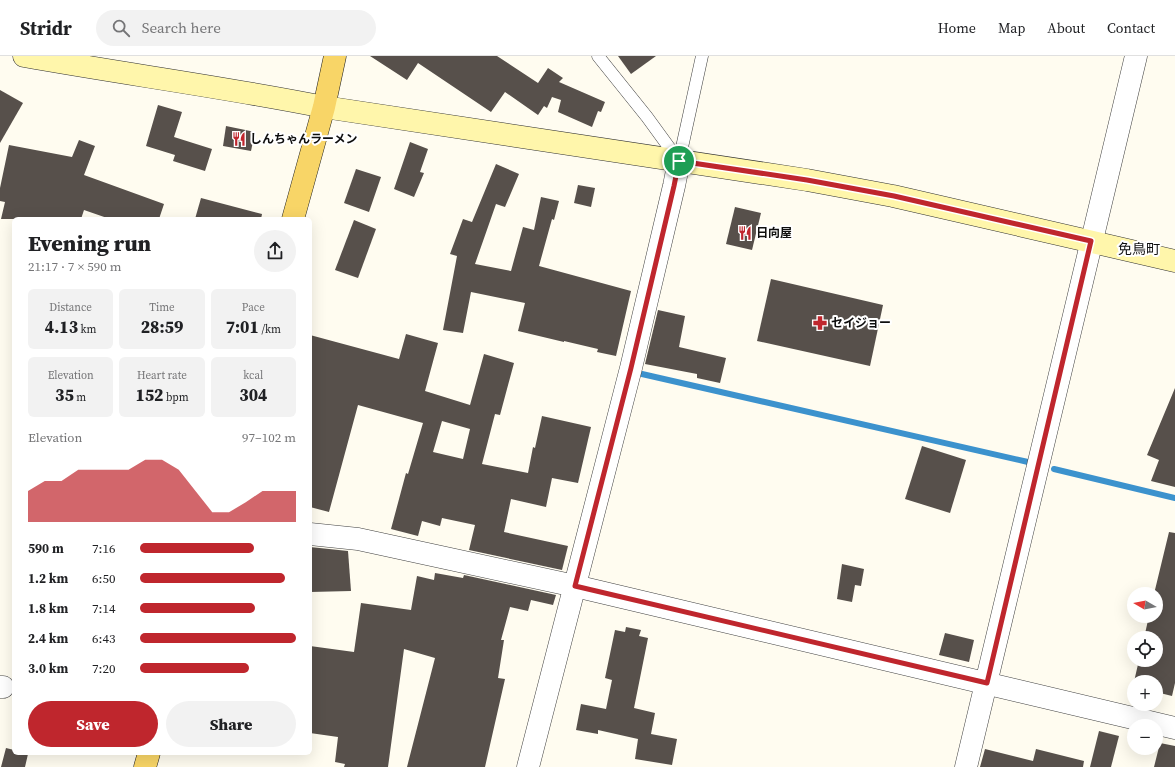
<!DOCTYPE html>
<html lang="en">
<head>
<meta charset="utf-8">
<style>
	:root { --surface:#fff; --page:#f2f2f2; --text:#202124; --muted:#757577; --line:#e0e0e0; --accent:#bf262d }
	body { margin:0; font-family:"Source Serif 4","Noto Sans JP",serif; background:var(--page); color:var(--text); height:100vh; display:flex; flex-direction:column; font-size:15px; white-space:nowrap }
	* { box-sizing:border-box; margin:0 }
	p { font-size:13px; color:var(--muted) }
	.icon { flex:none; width:22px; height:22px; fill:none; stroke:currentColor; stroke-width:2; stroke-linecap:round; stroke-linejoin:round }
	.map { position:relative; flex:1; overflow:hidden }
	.side { position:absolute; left:12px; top:161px; width:300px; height:538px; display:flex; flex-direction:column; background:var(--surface); border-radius:6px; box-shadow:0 4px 16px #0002 }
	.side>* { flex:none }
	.needle { width:26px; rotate:279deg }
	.buttons { position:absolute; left:1127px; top:531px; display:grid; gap:8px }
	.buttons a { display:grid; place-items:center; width:36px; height:36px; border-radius:50%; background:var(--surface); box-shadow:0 4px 16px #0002; font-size:20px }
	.pin { position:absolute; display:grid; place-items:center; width:34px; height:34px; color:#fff; margin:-17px; border:2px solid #fff; border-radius:50%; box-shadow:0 1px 4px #0007 }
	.round { display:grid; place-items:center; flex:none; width:42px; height:42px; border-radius:21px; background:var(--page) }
	.head { display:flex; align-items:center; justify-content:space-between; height:68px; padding:0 16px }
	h1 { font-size:22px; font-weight:800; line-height:30px }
	.figures { display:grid; grid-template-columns:repeat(3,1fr); gap:6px; height:68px; padding:4px 16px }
	.figures div { display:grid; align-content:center; border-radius:6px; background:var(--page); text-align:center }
	.figures b { font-size:17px; font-weight:800 }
	.figures small { font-size:11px; font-weight:400 }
	.figures p { font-size:11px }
	.chart { height:112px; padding:8px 16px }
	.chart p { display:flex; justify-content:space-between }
	.chart svg { width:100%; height:72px; margin-top:4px; fill:var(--accent); opacity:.7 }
	.primary-button { display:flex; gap:8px; margin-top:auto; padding:8px 16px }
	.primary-button a { flex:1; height:46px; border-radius:24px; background:var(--accent); color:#fff; font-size:16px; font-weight:800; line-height:46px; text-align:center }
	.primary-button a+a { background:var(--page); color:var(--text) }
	ul { padding:0 16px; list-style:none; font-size:13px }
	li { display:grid; grid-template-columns:64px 48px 1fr; align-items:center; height:30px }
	li i { height:10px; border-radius:5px; background:var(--accent) }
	header { display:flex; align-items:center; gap:24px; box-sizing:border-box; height:56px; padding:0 20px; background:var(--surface); border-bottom:1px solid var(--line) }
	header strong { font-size:19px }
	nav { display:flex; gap:22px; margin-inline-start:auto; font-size:14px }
	.search { width:280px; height:36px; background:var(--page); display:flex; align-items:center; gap:10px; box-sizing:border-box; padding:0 14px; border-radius:22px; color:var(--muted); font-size:15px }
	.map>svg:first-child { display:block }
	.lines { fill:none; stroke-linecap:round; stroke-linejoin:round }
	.stream { stroke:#3c92cd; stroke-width:6 }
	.building { fill:#57504b; fill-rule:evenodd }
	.lane-casing { stroke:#414141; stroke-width:13 }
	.street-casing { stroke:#414141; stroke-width:23 }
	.secondary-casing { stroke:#303030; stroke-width:23 }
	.primary-casing { stroke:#1f1f1f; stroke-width:23 }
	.lane { stroke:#fff; stroke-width:12 }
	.street { stroke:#fff; stroke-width:22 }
	.secondary { stroke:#fff6ab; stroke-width:22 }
	.primary { stroke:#f8d567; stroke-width:22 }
	.route-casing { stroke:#fff; stroke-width:8 }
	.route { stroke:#bf262d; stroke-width:5 }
	.labels { text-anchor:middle; stroke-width:4; stroke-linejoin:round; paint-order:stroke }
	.poi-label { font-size:12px; font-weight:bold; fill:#0e0e0e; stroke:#fff; text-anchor:start }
	.quarter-label { font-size:14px; fill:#0e0e0e; stroke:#fff }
</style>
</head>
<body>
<header>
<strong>Stridr</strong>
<div class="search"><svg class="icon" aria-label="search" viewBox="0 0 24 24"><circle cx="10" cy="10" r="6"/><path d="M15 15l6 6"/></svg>Search here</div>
<nav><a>Home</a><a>Map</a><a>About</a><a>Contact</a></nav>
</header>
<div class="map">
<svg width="1175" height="711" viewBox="0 0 1175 711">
	<rect width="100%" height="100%" fill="#fffcf0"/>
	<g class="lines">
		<!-- stream -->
		<g class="stream">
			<path d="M642 318 1028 406"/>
			<path d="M1054 413 1175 442"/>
		</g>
	</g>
	<!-- building -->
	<g class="building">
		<path d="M370 0H497L538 27 548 12 563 22 559 26 605 46 601 56 598 55 592 71 558 56 561 44 552 41 547 52 544 50 538 59 505 36 491 56 418 7 407 24Z"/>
		<path d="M618 0H656L631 18Z"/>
		<path d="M0 34 23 47 0 87Z"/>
		<path d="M158 49 182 56 174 81 212 93 205 115 173 105 175 99 146 90Z"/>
		<path d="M226 70 255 76 251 95 223 90Z"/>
		<path d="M79 84 95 90 84 119 164 148 159 163H110L84 154 81 163H1L5 146 0 145V132L9 89 72 101Z"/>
		<path d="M410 86 428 93 420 116 424 117 414 141 394 133Z"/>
		<path d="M496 108 519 118 505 151 496 148 475 208 511 215 523 171 534 174 541 141 559 145 554 164 552 163 539 210 631 235 616 300 597 296 598 293 564 285V286L518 275 525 247 471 236 463 277 443 274 457 200 450 198 463 163 472 166Z"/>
		<path d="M356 113 381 121 369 156 344 147Z"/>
		<path d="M578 129 595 132 591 151 574 147Z"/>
		<path d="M201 142 262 158 261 163H195Z"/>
		<path d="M735 151 761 157 752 194 726 188Z"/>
		<path d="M354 164 376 173 358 222 335 214Z"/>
		<path d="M771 223 883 249 870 310 757 285Z"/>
		<path d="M658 254 685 260 679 291 726 302 720 327 697 322V318L645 308Z"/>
		<path d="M406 278 438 287 425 335 470 349 484 298 514 307 500 359 495 358 482 408 528 417 533 391 535 392 542 360 591 371 578 427 552 422 546 451 511 443 504 476 568 490 562 514 469 494 475 469 442 462 440 470 422 465 418 480 391 473 406 417 408 418 423 367 358 349 329 456 310 451V279L399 303ZM442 365 470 373 463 403 433 396Z"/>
		<path d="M1175 332V431L1151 425 1159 404 1147 399Z"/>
		<path d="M922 390 966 404 950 457 905 443Z"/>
		<path d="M1169 476 1175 477V627L1172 640 1156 636V626H1134V630H1133L1139 604H1156V582H1144L1149 560H1156V538H1154Z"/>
		<path d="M310 491 348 495 351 535 310 536Z"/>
		<path d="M842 508 864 513 861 530 855 529 852 546 837 543Z"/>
		<path d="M435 517 463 522 464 519 556 539 553 549 531 544 528 555 510 551 501 584H504L498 622 505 623 485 711H407L435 602 404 593 388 711H344L345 708 335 706 338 681 310 677V590L354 596 361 547 411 554 417 520 434 524Z"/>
		<path d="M626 571 641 574 639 580 648 582 634 652 655 657 651 678 677 683 672 709 635 703 638 683 598 674V678L576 674 581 648 606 653 612 624 605 622 615 574 625 576Z"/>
		<path d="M945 577 974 584 969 606 939 599Z"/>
		<path d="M1099 675 1119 680 1111 711H1090Z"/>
		<path d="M1160 687 1175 690V711H1154Z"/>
		<path d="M6 692 14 694V697L28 698 25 711H1Z"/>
		<path d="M985 693 1033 705 1036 693 1084 705 1083 711H980Z"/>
	</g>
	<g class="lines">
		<defs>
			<g id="lane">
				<path d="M598 0 647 61 679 105"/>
				<path d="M679 105 702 0"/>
			</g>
			<g id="street">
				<path d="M310 478 358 483 575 530 1175 672"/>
				<path d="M0 631H3"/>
				<path d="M528 711 631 312 674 130 679 105"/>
				<path d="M966 711 1136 0"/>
			</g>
			<path id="secondary" d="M24 0C124 18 224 31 324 51L807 124 893 140 1175 205"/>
			<g id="primary">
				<path d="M293 163 324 51 335 0"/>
				<path d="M145 711 149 697"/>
			</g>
		</defs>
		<!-- lane casing -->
		<use href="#lane" class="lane-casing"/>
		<!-- street casing -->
		<use href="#street" class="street-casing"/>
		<!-- secondary casing -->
		<use href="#secondary" class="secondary-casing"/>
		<!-- primary casing -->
		<use href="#primary" class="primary-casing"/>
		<!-- lane -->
		<use href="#lane" class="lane"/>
		<!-- street -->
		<use href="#street" class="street"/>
		<!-- secondary -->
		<use href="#secondary" class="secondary"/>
		<!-- primary -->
		<use href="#primary" class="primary"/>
	</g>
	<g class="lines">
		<defs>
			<path id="route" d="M679 105 807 124 894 140 1091 185 987 627 575 530 631 312 674 130Z"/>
		</defs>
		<!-- route casing -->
		<use href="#route" class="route-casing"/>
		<!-- route -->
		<use href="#route" class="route"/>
	</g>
	<!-- icons -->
	<defs>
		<symbol id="restaurant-bare" viewBox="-9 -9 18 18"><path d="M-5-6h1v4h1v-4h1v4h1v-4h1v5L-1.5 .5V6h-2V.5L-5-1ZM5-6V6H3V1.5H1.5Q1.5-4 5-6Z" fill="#bf262d" stroke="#fff" stroke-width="2.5" paint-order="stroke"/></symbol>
		<symbol id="pharmacy-bare" viewBox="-9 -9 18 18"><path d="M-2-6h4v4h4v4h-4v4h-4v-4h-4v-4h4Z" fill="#bf262d" stroke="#fff" stroke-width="2.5" paint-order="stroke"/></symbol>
	</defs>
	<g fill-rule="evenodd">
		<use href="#restaurant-bare" x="229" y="73" width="20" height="20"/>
		<use href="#restaurant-bare" x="735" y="167" width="20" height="20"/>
		<use href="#pharmacy-bare" x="810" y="257" width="20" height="20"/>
	</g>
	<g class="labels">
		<!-- poi labels -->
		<g class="poi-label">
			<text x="250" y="87">しんちゃんラーメン</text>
			<text x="756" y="181">日向屋</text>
			<text x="831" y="271">セイジョー</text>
		</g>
		<!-- quarter labels -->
		<g class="quarter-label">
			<text x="1139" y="198">免鳥町</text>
		</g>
	</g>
</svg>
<div class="buttons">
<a><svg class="needle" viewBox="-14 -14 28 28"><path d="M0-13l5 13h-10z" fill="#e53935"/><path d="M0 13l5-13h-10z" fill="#757577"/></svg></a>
<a><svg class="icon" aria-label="locate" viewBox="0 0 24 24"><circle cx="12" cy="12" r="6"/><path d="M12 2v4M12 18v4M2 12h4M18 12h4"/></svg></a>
<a>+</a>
<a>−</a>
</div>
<div class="pin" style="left:679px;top:105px;background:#1e9e55"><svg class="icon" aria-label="arrive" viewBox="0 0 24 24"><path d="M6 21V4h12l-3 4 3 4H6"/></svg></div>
<section class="side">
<div class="head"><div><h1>Evening run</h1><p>21:17 · 7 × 590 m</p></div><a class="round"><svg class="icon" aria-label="share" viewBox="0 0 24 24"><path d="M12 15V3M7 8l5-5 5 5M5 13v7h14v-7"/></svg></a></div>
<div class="figures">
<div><p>Distance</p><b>4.13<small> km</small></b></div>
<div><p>Time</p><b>28:59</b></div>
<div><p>Pace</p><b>7:01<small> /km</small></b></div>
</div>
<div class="figures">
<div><p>Elevation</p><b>35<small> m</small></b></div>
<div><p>Heart rate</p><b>152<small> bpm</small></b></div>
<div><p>kcal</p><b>304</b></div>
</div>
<div class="chart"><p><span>Elevation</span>97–102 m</p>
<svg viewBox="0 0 160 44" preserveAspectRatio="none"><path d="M0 44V25L10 19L20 19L30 12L40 12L50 12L60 12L70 6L80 6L90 12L100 25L110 38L120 38L130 32L140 25L150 25L160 25V44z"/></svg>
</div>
<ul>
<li><b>590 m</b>7:16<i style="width:73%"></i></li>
<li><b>1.2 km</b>6:50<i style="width:93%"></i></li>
<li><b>1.8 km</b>7:14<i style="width:74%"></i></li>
<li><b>2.4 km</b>6:43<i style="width:100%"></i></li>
<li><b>3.0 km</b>7:20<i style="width:70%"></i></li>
</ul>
<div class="primary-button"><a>Save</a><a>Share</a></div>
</section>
</div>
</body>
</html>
